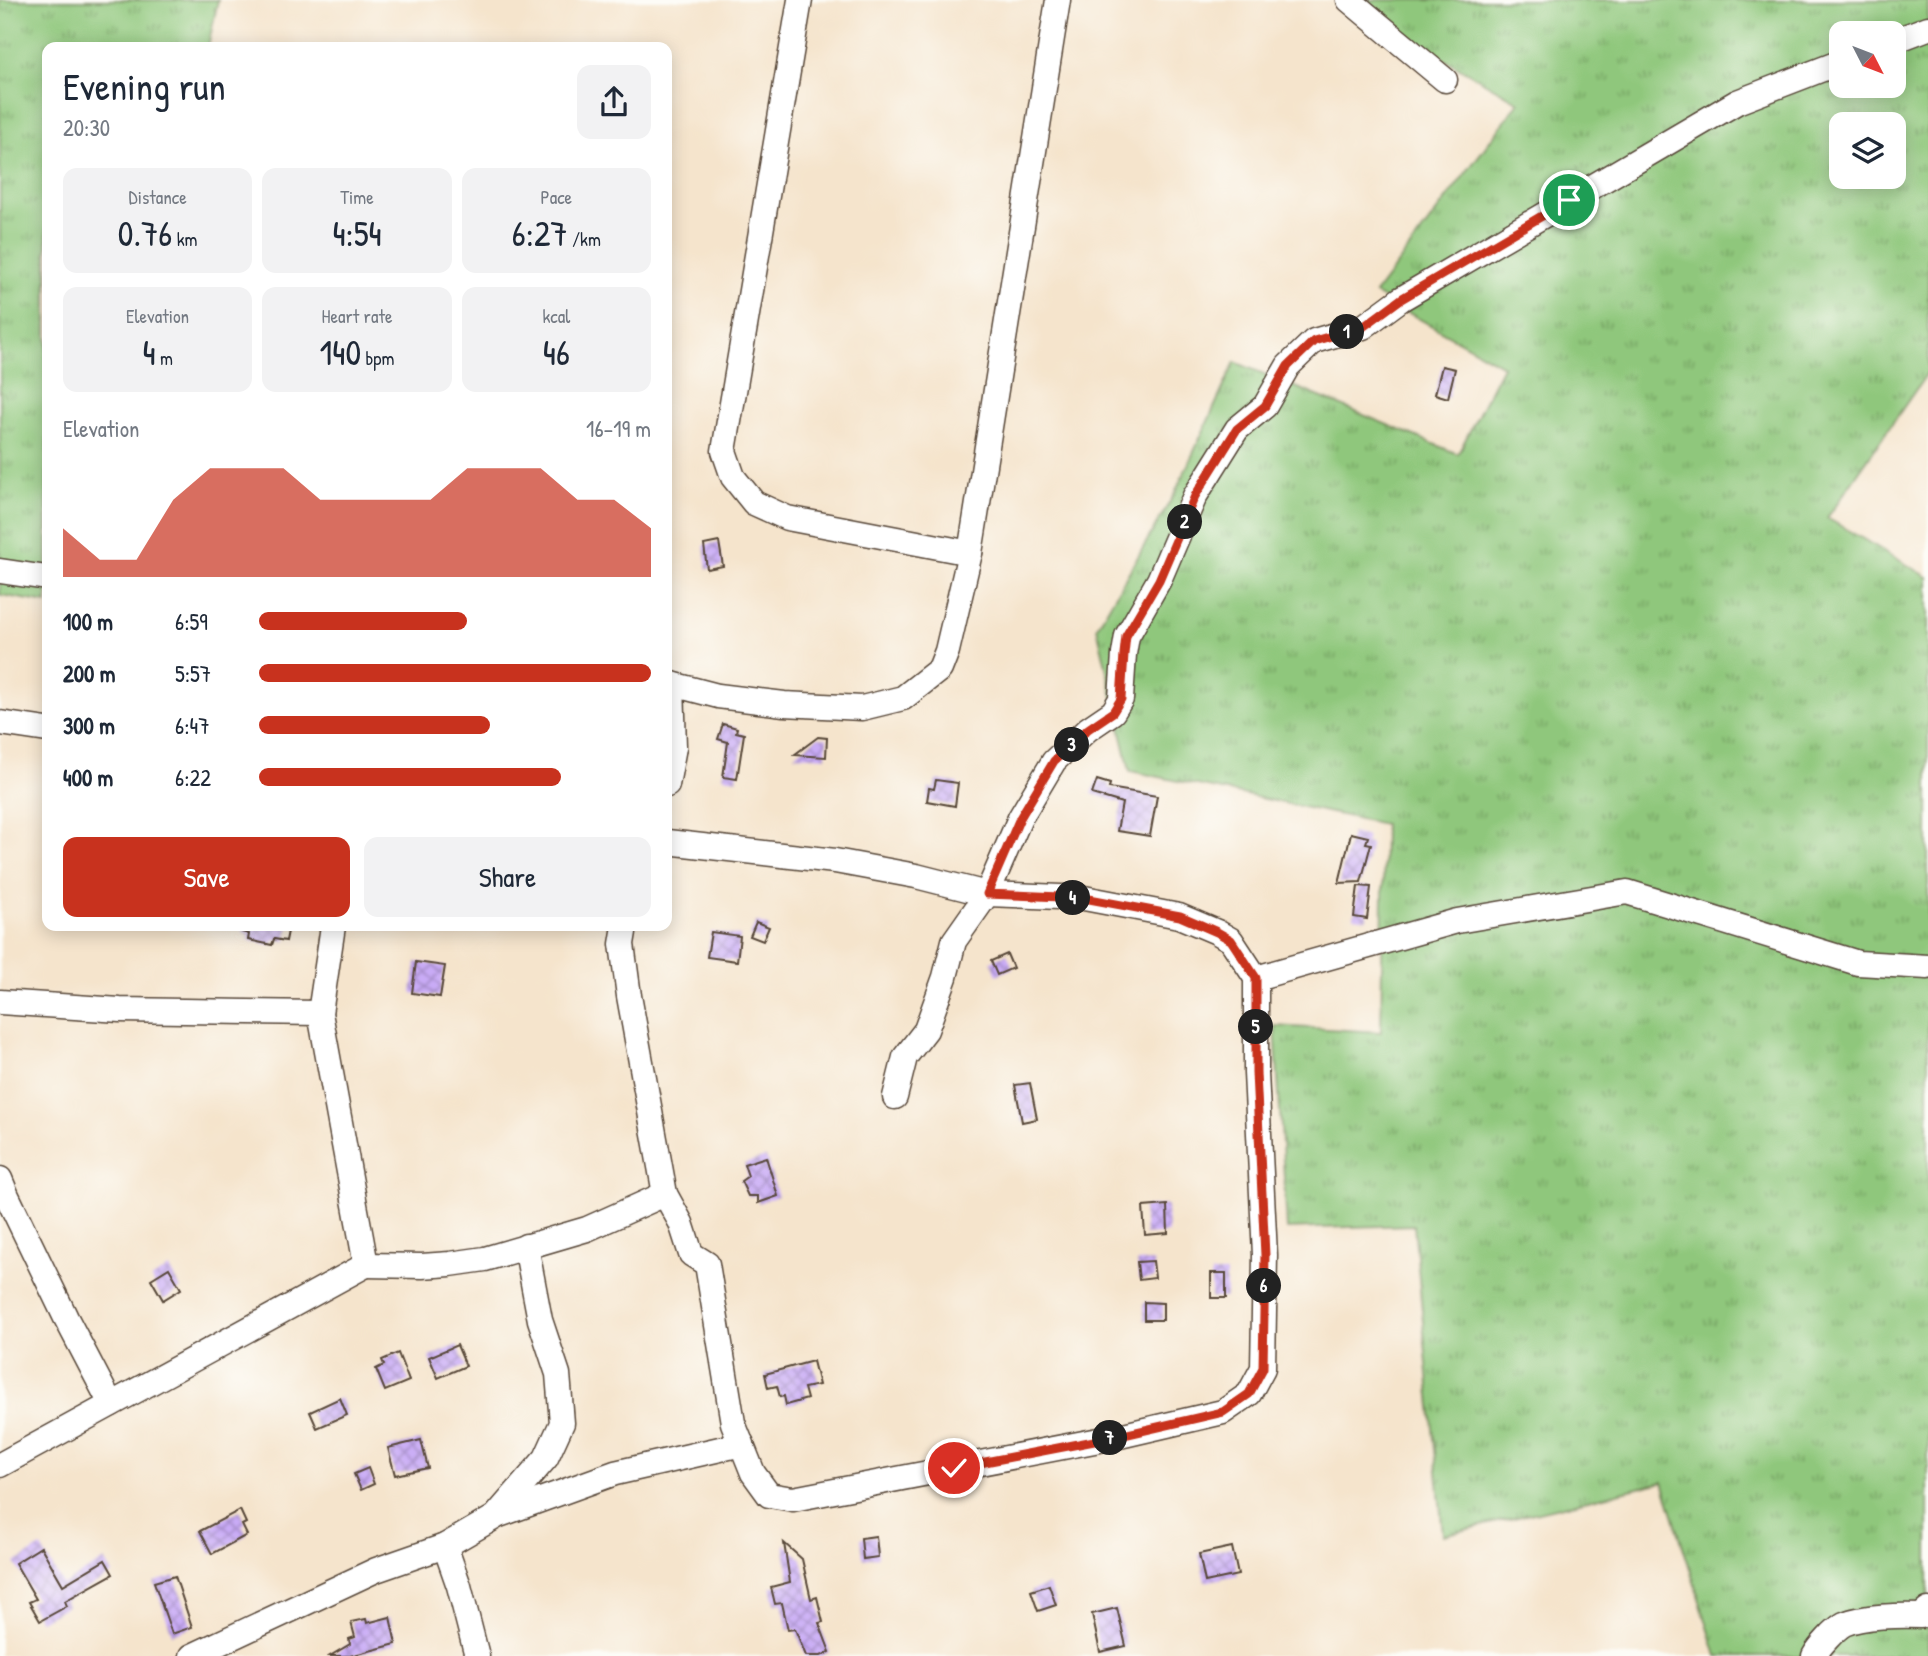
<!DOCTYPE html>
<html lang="en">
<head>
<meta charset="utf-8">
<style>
	:root { --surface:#fff; --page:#f2f2f3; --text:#1f2937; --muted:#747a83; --accent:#c8321e }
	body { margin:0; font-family:"Patrick Hand",sans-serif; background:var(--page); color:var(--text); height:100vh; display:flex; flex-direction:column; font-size:26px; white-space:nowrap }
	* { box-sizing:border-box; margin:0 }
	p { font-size:23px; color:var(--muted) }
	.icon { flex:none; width:38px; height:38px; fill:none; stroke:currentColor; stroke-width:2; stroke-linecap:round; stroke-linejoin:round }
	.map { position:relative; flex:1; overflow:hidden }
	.details { position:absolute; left:42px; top:42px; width:630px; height:889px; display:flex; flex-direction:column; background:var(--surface); border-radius:14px; box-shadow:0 4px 18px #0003 }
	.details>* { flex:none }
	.needle { width:46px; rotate:132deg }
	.buttons { position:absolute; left:1829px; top:21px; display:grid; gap:14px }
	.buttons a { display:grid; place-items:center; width:77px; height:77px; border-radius:14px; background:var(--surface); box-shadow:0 4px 18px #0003; font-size:35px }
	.pin { position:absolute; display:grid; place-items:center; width:60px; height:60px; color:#fff; margin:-30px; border:4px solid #fff; border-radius:50%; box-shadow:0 2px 7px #0007 }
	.km { position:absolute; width:35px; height:35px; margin:-18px; border-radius:50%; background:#222; color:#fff; font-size:19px; line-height:35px; text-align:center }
	.round { display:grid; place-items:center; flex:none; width:74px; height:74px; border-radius:14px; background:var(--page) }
	.summary { display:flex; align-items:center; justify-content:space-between; height:119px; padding:0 21px }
	h1 { font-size:38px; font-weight:600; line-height:52px }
	.figures { display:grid; grid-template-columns:repeat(3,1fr); gap:10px; height:119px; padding:7px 21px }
	.figures div { display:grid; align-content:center; border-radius:14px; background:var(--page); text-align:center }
	.figures b { font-size:35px; font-weight:600 }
	.figures small { font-size:19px; font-weight:400 }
	.figures p { font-size:19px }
	.chart { height:196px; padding:14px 21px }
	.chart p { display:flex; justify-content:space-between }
	.chart svg { width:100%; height:126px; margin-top:7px; fill:var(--accent); opacity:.7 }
	.action { display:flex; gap:14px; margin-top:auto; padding:14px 21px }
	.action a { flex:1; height:80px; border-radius:14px; background:var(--accent); color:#fff; font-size:28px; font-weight:600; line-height:80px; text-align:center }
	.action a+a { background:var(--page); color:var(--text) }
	ul { padding:0 21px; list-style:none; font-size:23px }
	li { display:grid; grid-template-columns:112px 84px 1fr; align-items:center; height:52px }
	li i { height:18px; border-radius:9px; background:var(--accent) }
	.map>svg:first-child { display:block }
	.grass { fill:url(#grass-tufts); stroke:#65784c; stroke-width:2; fill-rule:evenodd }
	.building { fill:url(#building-cross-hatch) }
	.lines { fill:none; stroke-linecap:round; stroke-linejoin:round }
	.minor-casing { stroke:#574638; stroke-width:27 }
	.minor { stroke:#fff; stroke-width:24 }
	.route-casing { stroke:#fff; stroke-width:14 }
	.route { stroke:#c8321e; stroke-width:9 }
</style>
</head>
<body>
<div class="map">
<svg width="1928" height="1656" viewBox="0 0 1928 1656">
	<defs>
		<pattern id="grass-tufts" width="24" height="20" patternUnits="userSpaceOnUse" patternTransform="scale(1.75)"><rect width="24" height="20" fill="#8fc77b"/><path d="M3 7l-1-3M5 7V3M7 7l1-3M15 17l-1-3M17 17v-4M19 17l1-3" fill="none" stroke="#76a264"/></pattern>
		<pattern id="building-cross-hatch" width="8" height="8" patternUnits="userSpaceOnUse" patternTransform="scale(1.75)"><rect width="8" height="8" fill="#c9abf6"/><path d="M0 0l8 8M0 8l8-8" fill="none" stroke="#a48bc7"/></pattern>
	</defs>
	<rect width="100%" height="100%" fill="#fdfcf7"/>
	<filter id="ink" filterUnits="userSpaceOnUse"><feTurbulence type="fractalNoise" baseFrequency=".0143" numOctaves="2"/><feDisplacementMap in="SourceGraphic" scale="14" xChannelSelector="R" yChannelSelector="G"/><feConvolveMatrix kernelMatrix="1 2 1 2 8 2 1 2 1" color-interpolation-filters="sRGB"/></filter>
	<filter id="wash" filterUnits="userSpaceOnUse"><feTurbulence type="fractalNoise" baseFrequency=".00686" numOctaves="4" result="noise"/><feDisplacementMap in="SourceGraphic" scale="28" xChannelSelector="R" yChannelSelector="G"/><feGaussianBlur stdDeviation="1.57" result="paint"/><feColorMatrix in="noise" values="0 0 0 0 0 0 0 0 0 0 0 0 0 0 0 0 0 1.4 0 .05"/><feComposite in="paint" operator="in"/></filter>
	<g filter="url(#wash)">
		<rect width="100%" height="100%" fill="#f5e4cc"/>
		<!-- grass -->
		<g class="grass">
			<path d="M0 0H218L208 47H47V603L0 595Z"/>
			<path d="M1341 0H1928V372L1827 518 1928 577V1656H1717L1663 1482 1443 1535 1414 1225 1287 1229 1275 1026 1381 1032 1384 824 1130 771 1097 627 1175 493 1235 362 1458 454 1503 366 1375 294 1519 102ZM1841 33H1894V86H1841ZM1841 124H1894V177H1841Z"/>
		</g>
		<g id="blocks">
			<!-- building -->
			<g class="building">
				<path d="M1442 366 1455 369 1448 398 1435 394Z"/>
				<path d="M719 542 723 566 707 569 704 545Z"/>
				<path d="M723 724 737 728 736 732 744 734 737 779 723 777 728 742 718 739Z"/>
				<path d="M818 737 827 738 826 757 794 755Z"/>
				<path d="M936 780 958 783 955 806 927 801 929 788 934 789Z"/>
				<path d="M1097 780 1110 784 1109 788 1157 796 1150 836 1117 831 1122 803 1092 794Z"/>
				<path d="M1351 833 1368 837 1366 843 1371 844 1361 882 1339 883Z"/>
				<path d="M1358 886 1371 887 1367 919 1354 917Z"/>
				<path d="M756 922 769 927 763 941 750 936Z"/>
				<path d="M243 926H289L286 941 274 939 272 945 248 940 249 934 242 932Z"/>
				<path d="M711 932 740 936 737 961 707 957Z"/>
				<path d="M1007 954 1013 968 997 975 991 961Z"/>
				<path d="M416 962 445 966 440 997 412 993Z"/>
				<path d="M1030 1083 1037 1119 1022 1122 1015 1085Z"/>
				<path d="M766 1157 778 1196 758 1203V1196H748L741 1181 748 1176 744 1164Z"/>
				<path d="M1167 1205 1168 1233 1145 1235 1143 1207Z"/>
				<path d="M1153 1261 1155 1278 1139 1280 1137 1262Z"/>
				<path d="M169 1268 181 1289 163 1300 151 1279Z"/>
				<rect x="1211" y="1273" width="15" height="25"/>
				<path d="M1144 1302 1163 1303V1320H1144Z"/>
				<path d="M457 1345 466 1366 438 1378 429 1357Z"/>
				<path d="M398 1353 409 1381 385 1391 376 1369 384 1365 382 1360Z"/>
				<path d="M813 1361 819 1385 804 1388 807 1399 786 1405 784 1396 780 1397 777 1386 768 1388 765 1374Z"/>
				<path d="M340 1398 347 1415 317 1428 310 1412Z"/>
				<path d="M421 1440 428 1468 395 1475 388 1448Z"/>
				<path d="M368 1468 374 1484 361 1490 354 1474Z"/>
				<path d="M240 1510 246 1523 242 1525 247 1535 212 1554 200 1531Z"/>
				<path d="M876 1536 878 1557 863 1559 861 1538Z"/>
				<path d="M784 1543 802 1559 811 1599 817 1597 823 1622 819 1623 830 1652 821 1656H806L795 1629 788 1630 782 1603 775 1604 771 1587 790 1582Z"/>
				<path d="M41 1547 63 1585 105 1560 113 1574 65 1601 67 1606 40 1621 29 1602 36 1599 15 1563Z"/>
				<path d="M1232 1547 1238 1575 1205 1582 1199 1554Z"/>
				<path d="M175 1576 192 1627 172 1634 154 1582Z"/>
				<path d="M1049 1585 1056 1605 1038 1611 1031 1591Z"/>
				<path d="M1117 1608 1126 1646 1100 1652 1092 1614Z"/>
				<path d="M390 1617 396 1644 350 1656H330L350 1644 349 1639 355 1637 351 1622 366 1619 367 1623Z"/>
			</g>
		</g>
	</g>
	<g filter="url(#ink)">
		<use href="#blocks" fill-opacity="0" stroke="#574638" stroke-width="2"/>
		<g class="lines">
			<defs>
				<g id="minor">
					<path d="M800 0 724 451 733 477 754 503 787 518 970 553"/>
					<path d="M1349 0 1445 80"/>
					<path d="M1894 41 1928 28"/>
					<path d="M0 571 47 578"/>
					<path d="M667 682 672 684 674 747 667 785"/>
					<path d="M672 684 718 696 784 704 862 708 903 698 940 669 947 651 970 553 1058 0"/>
					<path d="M0 723 47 730"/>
					<path d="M625 926 622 944 629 996 665 1194 681 1223 691 1254 707 1264 733 1423 753 1473 769 1495 793 1499 1115 1437 1223 1412 1249 1394 1263 1368 1265 1255 1256 1073V978L1231 940 1217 932 1179 916 1084 898 987 894 916 876 835 861 667 842"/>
					<path d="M1256 978 1457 921 1627 892 1858 963 1928 967"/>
					<path d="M0 1002 120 1010 320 1013"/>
					<path d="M895 1097 905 1057 926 1030 945 977 954 941 987 894 1020 818 1054 761 1088 729 1113 712 1121 699 1124 654 1127 636 1159 580 1195 496 1237 429 1265 406 1288 366 1314 341 1363 327 1401 299 1737 102 1841 62"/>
					<path d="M0 1179 7 1196 66 1318 111 1404"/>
					<path d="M366 1265 422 1266 450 1264 485 1259 587 1229 665 1194"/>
					<path d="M0 1465 366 1265 320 1013 333 926"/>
					<path d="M499 1515 615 1473 742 1444"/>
					<path d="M445 1546 459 1586 477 1656"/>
					<path d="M192 1656 376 1570 445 1546 495 1517 546 1458 562 1423 558 1374 540 1320 526 1246"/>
					<path d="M1814 1656C1819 1647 1835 1629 1844 1624 1862 1616 1901 1615 1921 1616L1928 1610"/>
				</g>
			</defs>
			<!-- minor casing -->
			<use href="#minor" class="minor-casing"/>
			<!-- minor -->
			<use href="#minor" class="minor"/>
		</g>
	</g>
	<g class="lines" filter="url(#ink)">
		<defs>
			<path id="route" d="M954 1468 1115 1437 1223 1412 1249 1394 1263 1368 1265 1255 1256 1073V978L1231 940 1217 932 1180 916 1084 898 987 894 1020 818 1054 761 1088 729 1113 712 1121 699 1124 654 1126 636 1159 580 1195 496 1237 429 1265 406 1288 366 1314 341 1363 327 1401 299 1569 200"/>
		</defs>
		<!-- route casing -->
		<use href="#route" class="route-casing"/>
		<!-- route -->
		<use href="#route" class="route"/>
	</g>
</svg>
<div class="buttons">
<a><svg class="needle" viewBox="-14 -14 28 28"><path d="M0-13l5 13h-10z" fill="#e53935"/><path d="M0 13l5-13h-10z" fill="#747a83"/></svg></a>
<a><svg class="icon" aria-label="layers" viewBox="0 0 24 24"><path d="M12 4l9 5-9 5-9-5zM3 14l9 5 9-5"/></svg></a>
</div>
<div class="pin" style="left:1569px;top:200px;background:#1e9e55"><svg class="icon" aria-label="arrive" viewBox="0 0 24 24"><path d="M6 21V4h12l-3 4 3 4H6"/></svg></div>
<div class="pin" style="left:954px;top:1468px;background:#d93025"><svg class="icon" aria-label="check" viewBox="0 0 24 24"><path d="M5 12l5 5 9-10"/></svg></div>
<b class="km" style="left:1347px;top:332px">1</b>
<b class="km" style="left:1185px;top:522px">2</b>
<b class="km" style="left:1072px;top:745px">3</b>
<b class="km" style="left:1073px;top:898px">4</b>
<b class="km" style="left:1256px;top:1027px">5</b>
<b class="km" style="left:1264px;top:1286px">6</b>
<b class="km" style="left:1110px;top:1438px">7</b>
<section class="details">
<div class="summary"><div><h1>Evening run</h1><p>20:30</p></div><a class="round"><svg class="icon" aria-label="share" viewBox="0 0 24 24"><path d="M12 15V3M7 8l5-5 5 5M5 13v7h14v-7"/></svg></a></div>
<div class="figures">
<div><p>Distance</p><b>0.76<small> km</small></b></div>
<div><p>Time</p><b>4:54</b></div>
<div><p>Pace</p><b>6:27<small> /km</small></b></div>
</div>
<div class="figures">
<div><p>Elevation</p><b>4<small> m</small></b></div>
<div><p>Heart rate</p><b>140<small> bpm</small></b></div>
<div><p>kcal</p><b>46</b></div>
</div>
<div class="chart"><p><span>Elevation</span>16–19 m</p>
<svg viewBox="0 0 160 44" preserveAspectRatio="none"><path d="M0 44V27L10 38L20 38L30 17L40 6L50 6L60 6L70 17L80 17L90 17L100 17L110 6L120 6L130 6L140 17L150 17L160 27V44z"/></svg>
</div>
<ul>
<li><b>100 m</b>6:59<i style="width:53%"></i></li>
<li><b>200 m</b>5:57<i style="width:100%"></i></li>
<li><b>300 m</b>6:47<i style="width:59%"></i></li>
<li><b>400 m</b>6:22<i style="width:77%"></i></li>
</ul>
<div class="action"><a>Save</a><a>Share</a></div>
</section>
</div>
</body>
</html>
